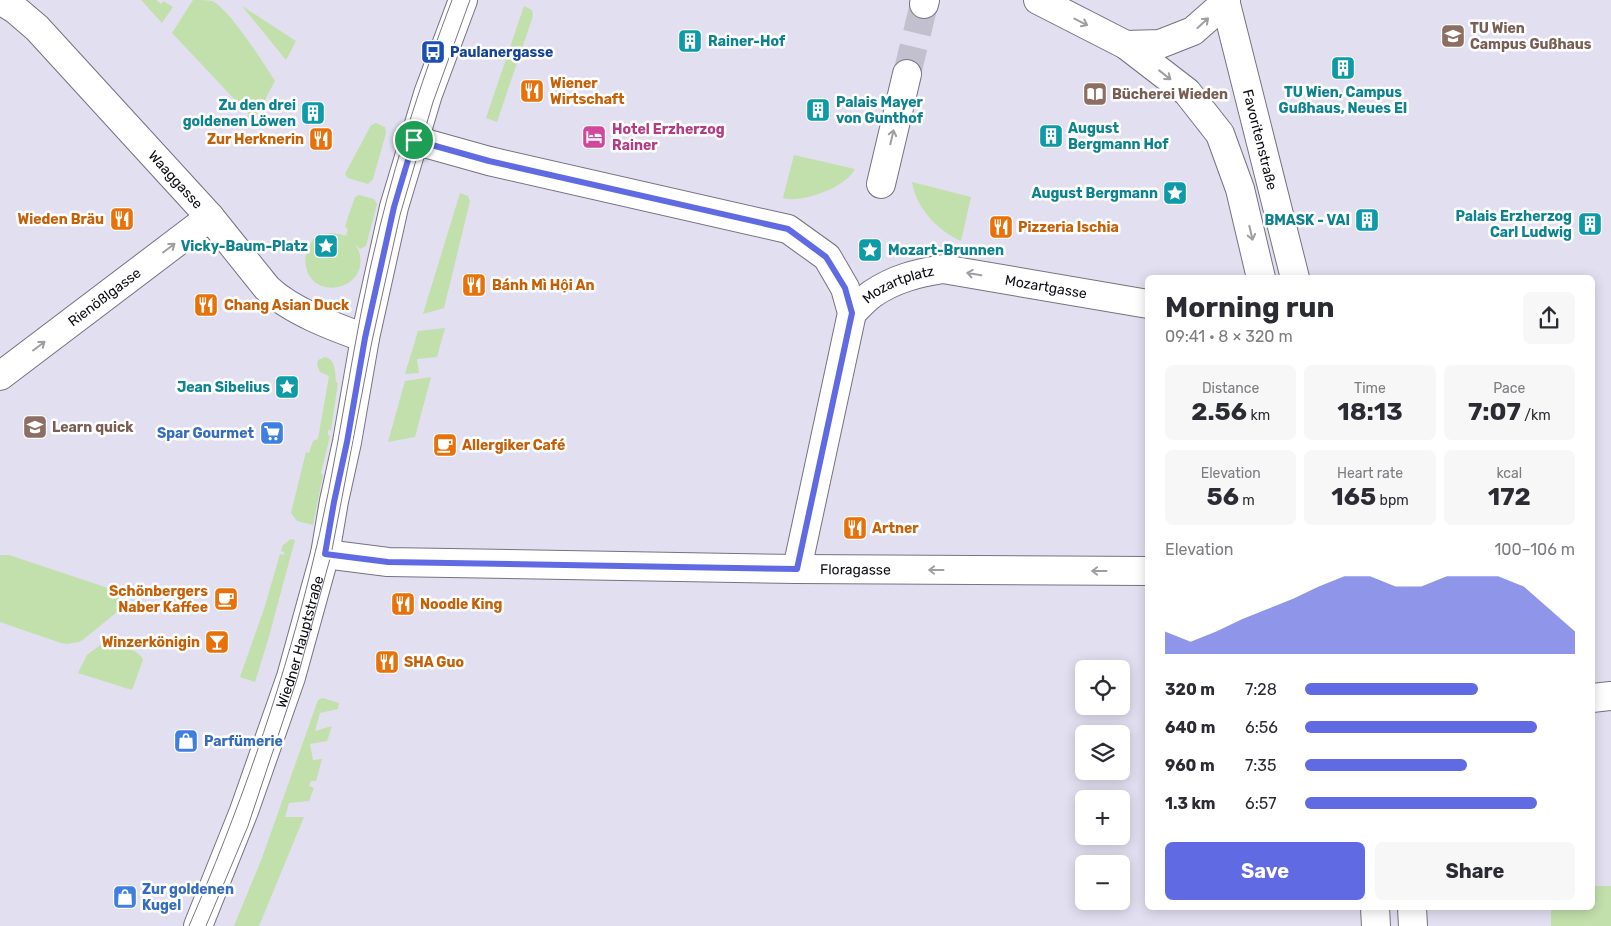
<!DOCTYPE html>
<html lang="en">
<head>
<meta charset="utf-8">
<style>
	:root { --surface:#fff; --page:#f7f7f7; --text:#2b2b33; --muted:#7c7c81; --accent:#606ae2 }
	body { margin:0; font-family:Rubik,sans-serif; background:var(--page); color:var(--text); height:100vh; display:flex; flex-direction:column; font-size:19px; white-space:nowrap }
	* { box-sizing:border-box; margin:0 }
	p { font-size:16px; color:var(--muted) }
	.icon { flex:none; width:28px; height:28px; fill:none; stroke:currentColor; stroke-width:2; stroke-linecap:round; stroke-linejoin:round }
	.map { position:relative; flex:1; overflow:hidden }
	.details { position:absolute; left:1145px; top:275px; width:450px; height:635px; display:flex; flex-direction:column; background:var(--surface); border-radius:8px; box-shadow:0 2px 12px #0003 }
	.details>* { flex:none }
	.fabs { position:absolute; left:1075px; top:660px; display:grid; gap:10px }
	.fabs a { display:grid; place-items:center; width:55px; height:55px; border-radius:8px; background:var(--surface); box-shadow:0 2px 12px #0003; font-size:25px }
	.pin { position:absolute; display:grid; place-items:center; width:42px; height:42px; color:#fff; margin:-21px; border:2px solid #fff; border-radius:50%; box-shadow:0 1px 5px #0007 }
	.round { display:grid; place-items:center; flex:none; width:52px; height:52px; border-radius:8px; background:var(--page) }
	.summary { display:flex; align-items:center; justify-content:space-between; height:85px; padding:0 20px }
	h1 { font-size:28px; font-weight:700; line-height:38px }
	.figures { display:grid; grid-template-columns:repeat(3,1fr); gap:8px; height:85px; padding:5px 20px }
	.figures div { display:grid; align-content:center; border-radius:8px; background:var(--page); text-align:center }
	.figures b { font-size:25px; font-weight:700 }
	.figures small { font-size:14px; font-weight:400 }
	.figures p { font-size:14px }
	.chart { height:140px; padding:10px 20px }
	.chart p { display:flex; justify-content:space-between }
	.chart svg { width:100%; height:90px; margin-top:5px; fill:var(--accent); opacity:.7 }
	.action { display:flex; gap:10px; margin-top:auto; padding:10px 20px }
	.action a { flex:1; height:58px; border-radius:8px; background:var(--accent); color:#fff; font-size:20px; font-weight:700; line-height:58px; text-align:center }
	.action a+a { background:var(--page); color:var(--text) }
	ul { padding:0 20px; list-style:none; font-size:16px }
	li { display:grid; grid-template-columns:80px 60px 1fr; align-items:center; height:38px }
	li i { height:12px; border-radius:6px; background:var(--accent) }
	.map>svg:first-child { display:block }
	.green { fill:#c2e0ab }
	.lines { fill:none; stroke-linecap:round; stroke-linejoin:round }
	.minor-tunnel { stroke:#c2c0cf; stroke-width:28; stroke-dasharray:28 14; stroke-linecap:butt }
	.minor-casing { stroke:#767282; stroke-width:30 }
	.major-casing { stroke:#767282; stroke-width:30 }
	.minor { stroke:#fff; stroke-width:28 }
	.major { stroke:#fff; stroke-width:28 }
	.tram { stroke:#7a7783; stroke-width:1 }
	.oneway { stroke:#9f9ea1 }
	.route-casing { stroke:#fff; stroke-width:10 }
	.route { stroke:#606ae2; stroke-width:6 }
	.labels { text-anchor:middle; stroke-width:5; stroke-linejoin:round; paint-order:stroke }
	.education-label { font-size:14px; font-weight:bold; fill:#785e54; stroke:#fff; text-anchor:start }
	.culture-label { font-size:14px; font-weight:bold; fill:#0d838f; stroke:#fff; text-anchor:end }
	.transit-label { font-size:14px; font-weight:bold; fill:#164399; stroke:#fff; text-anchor:start }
	.food-label { font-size:14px; font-weight:bold; fill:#c56008; stroke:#fff; text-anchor:start }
	.hotel-label { font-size:14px; font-weight:bold; fill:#b23c85; stroke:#fff; text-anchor:start }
	.street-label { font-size:14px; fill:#0f0d13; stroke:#fff }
	.shop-label { font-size:14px; font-weight:bold; fill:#366cbe; stroke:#fff; text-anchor:start }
</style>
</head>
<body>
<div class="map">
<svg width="1611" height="926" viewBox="0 0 1611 926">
	<rect width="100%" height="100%" fill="#e2dff0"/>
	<!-- green -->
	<g class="green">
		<path d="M141 0H156L161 4 163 1 173 7 162 23Z"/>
		<path d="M193 0C199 0 207 0 212 1 229 8 264 64 275 81L254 120 172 33Z"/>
		<path d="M242 6 296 41 286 60Z"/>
		<path d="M524 6 532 10 533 16 497 122 486 118Z"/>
		<path d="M376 123 385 127 386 133 373 179 368 184 348 178 345 174 371 125Z"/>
		<path d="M794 155 855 169C852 174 849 178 844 181 832 191 798 203 783 198Z"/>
		<path d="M912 182 971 197 961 241C938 231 916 208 912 182Z"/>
		<path d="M460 193 468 196 470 201 444 308 423 314Z"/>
		<path d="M359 195 374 199 377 204 366 246 360 249 356 245C357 248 360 252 360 256 366 290 313 301 306 267 304 257 306 249 312 241 322 230 335 233 348 236L346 234 348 230 345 226 355 197Z"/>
		<path d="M445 328 437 357 417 359 419 373 405 374 418 331Z"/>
		<path d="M325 357C336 360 335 372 336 382L338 383 331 430H328V435L330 436 321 473 323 475 313 525 297 521 291 513 306 452 309 453 313 441 318 439 329 376 320 372 317 365 318 360Z"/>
		<path d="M431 377 415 437 388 442 405 381Z"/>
		<path d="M291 539 295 540 268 640 255 682 240 677 264 609 280 554 284 555V552L281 551 283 545Z"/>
		<path d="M0 555H9L114 590C122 597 122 603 117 612L84 639 79 642 67 644 61 643 0 622Z"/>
		<path d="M103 643C113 642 141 650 143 660L132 690 78 673 87 655Z"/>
		<path d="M323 698 339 703 338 709 320 713 315 731 332 726 327 741 310 744 313 760 322 759 316 781H311L309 786 314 788 309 801 289 803 285 817H304L259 926H234L262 858 318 700Z"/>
		<path d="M1593 886H1611V926H1551V908H1592Z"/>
	</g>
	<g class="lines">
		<!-- minor-tunnel -->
		<path class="minor-tunnel" d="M907 74 924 4"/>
		<defs>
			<g id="minor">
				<path id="s1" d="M0 0 16 10 37 28 210 217 267 288C291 311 334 327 365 338"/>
				<path d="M924 4 925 0"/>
				<path d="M414 140 489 161 788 229 827 257 845 288 852 313 797 569"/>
				<path d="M881 184 907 74"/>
				<path id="s2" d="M852 313C858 307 865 299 872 294 894 279 917 273 943 269L1148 304"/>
				<path id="s3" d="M0 376 210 217"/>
				<path id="s4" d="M325 554 388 562 797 569 1148 571"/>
				<path d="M1592 698 1611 696"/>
				<path id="s5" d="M198 926 244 811 291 677 325 554 334 501 347 442 365 338 394 207 428 94 463 0"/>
			</g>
			<g id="major">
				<path d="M1038 0 1126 45 1187 92 1220 134 1240 189 1261 278"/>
				<path id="s6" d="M1225 0 1295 278"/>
				<path d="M1126 45 1160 44 1193 31 1226 2"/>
				<path d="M1375 908 1376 926"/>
				<path d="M1412 908 1413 926"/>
			</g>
		</defs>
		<!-- minor casing -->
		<use href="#minor" class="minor-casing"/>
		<!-- major casing -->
		<use href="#major" class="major-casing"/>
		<!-- minor -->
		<use href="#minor" class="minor"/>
		<!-- major -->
		<use href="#major" class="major"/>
		<!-- tram -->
		<g class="tram">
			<path d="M189 926C238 813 279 697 309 578 339 462 351 342 380 226 399 149 424 74 452 0"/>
			<path d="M206 926 248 826 297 679 331 555 372 341 400 215 433 102 470 0"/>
		</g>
	</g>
	<!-- one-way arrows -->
	<defs><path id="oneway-shaft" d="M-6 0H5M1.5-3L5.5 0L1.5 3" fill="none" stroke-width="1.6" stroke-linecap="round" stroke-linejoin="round" transform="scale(1.25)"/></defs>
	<g class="oneway">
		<use href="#oneway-shaft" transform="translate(1081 22) rotate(27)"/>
		<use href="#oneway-shaft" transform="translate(1203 23) rotate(-42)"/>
		<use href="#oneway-shaft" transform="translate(1165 75) rotate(38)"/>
		<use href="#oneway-shaft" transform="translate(892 137) rotate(-77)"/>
		<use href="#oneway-shaft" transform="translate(1251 233) rotate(77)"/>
		<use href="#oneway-shaft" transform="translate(169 248) rotate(-37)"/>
		<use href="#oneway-shaft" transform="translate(974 274) rotate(-170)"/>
		<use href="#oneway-shaft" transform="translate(39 346) rotate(-37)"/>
		<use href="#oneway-shaft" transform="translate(936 570) rotate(-180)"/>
		<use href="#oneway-shaft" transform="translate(1099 571) rotate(-180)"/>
	</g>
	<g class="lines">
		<defs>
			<path id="route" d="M414 140 489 161 788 229 826 257 845 288 852 313 797 569 388 562 325 554 334 502 347 442 365 338 394 207Z"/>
		</defs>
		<!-- route casing -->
		<use href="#route" class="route-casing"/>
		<!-- route -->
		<use href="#route" class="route"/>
	</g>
	<!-- icons -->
	<defs>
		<symbol id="university-square" viewBox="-11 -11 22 22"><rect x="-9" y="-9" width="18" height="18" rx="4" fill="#8d6e63" stroke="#fff"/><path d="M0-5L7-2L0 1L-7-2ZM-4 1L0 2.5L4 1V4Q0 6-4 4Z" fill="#fff"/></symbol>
		<symbol id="building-square" viewBox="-11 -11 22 22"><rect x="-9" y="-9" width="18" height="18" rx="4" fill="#0f9aa8" stroke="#fff"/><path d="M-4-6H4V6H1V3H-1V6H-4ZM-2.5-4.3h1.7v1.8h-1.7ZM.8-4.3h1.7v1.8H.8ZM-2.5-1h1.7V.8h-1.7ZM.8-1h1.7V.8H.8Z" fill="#fff"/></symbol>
		<symbol id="bus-square" viewBox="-11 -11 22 22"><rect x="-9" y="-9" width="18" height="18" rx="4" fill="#1a4fb4" stroke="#fff"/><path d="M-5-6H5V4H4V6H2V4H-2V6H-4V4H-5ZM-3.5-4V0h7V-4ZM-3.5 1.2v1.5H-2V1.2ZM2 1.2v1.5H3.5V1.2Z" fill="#fff"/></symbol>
		<symbol id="restaurant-square" viewBox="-11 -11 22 22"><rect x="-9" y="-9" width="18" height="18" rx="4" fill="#e8710a" stroke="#fff"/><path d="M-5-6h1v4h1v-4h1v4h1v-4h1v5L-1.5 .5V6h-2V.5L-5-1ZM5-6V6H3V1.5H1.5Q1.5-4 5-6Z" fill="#fff"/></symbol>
		<symbol id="library-square" viewBox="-11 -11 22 22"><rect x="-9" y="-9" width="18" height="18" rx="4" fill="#8d6e63" stroke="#fff"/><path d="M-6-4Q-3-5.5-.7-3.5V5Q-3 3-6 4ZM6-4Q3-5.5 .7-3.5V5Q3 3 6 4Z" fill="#fff"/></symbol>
		<symbol id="hotel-square" viewBox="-11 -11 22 22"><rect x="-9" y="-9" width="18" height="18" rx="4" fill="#d1479c" stroke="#fff"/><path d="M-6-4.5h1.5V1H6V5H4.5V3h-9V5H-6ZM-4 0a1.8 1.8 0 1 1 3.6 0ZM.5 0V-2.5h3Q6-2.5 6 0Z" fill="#fff"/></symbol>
		<symbol id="sight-square" viewBox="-11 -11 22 22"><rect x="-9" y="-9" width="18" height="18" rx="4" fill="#0f9aa8" stroke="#fff"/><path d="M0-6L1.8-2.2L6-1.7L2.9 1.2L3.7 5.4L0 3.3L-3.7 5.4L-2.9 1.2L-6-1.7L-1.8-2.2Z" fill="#fff"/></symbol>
		<symbol id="school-square" viewBox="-11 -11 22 22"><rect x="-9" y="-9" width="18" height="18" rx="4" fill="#8d6e63" stroke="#fff"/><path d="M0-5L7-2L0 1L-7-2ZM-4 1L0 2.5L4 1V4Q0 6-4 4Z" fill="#fff"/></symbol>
		<symbol id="supermarket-square" viewBox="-11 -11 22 22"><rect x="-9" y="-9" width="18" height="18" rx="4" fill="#3f7fe0" stroke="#fff"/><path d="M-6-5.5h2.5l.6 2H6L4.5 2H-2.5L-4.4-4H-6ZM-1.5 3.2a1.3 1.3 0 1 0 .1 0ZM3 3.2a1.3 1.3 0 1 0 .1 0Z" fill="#fff"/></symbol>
		<symbol id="cafe-square" viewBox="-11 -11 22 22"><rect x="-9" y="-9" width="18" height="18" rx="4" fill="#e8710a" stroke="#fff"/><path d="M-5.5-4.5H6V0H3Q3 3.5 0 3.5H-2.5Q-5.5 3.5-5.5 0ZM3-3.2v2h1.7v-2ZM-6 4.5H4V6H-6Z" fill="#fff"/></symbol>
		<symbol id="bar-square" viewBox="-11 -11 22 22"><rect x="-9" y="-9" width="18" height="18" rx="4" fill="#e8710a" stroke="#fff"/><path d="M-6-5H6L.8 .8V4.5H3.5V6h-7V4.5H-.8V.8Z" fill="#fff"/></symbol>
		<symbol id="shop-square" viewBox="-11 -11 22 22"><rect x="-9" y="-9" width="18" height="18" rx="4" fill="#3f7fe0" stroke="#fff"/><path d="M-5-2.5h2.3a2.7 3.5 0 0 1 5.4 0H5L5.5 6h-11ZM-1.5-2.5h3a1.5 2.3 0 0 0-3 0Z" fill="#fff"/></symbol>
	</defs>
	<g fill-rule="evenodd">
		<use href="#university-square" x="1439" y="22" width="28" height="28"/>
		<use href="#building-square" x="676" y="27" width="28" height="28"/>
		<use href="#bus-square" x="419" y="38" width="28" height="28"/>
		<use href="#building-square" x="1329" y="54" width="28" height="28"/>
		<use href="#restaurant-square" x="518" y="77" width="28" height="28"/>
		<use href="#library-square" x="1081" y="80" width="28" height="28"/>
		<use href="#building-square" x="804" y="96" width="28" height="28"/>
		<use href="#building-square" x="299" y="99" width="28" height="28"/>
		<use href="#building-square" x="1037" y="122" width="28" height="28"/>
		<use href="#hotel-square" x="580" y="123" width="28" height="28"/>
		<use href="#restaurant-square" x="307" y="125" width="28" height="28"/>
		<use href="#sight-square" x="1161" y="179" width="28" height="28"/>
		<use href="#restaurant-square" x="108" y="205" width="28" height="28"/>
		<use href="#building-square" x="1353" y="206" width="28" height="28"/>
		<use href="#building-square" x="1576" y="210" width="28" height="28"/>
		<use href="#restaurant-square" x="987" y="213" width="28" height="28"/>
		<use href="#sight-square" x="312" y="232" width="28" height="28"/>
		<use href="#sight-square" x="856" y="236" width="28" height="28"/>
		<use href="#restaurant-square" x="460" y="271" width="28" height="28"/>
		<use href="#restaurant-square" x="192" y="291" width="28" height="28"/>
		<use href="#sight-square" x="273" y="373" width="28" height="28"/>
		<use href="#school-square" x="21" y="413" width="28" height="28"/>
		<use href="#supermarket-square" x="258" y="419" width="28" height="28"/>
		<use href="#cafe-square" x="431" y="431" width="28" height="28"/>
		<use href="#restaurant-square" x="841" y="514" width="28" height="28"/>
		<use href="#cafe-square" x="212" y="585" width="28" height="28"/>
		<use href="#restaurant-square" x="389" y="590" width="28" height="28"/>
		<use href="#bar-square" x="203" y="628" width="28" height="28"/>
		<use href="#restaurant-square" x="373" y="648" width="28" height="28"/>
		<use href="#shop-square" x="172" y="727" width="28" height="28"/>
		<use href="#shop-square" x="111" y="883" width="28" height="28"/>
	</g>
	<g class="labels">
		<!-- education labels -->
		<g class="education-label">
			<text x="1470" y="33">TU Wien<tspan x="1470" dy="16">Campus Gußhaus</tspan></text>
			<text x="1112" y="99">Bücherei Wieden</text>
			<text x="52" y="432">Learn quick</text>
		</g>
		<!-- culture labels -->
		<g class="culture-label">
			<text x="708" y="46" text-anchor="start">Rainer-Hof</text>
			<text x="1343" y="97" text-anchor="middle">TU Wien, Campus<tspan x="1343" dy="16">Gußhaus, Neues EI</tspan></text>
			<text x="836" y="107" text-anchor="start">Palais Mayer<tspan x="836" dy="16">von Gunthof</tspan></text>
			<text x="296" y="110">Zu den drei<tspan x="296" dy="16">goldenen Löwen</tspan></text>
			<text x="1068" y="133" text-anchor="start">August<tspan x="1068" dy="16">Bergmann Hof</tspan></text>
			<text x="1158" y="198">August Bergmann</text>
			<text x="1572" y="221">Palais Erzherzog<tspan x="1572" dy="16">Carl Ludwig</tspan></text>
			<text x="1350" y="225">BMASK - VAI</text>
			<text x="308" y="251">Vicky-Baum-Platz</text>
			<text x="888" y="255" text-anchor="start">Mozart-Brunnen</text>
			<text x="270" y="392">Jean Sibelius</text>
		</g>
		<!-- transit labels -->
		<g class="transit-label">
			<text x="450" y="57">Paulanergasse</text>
		</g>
		<!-- food labels -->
		<g class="food-label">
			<text x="550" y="88">Wiener<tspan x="550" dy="16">Wirtschaft</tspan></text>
			<text x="304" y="144" text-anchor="end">Zur Herknerin</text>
			<text x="104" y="224" text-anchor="end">Wieden Bräu</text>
			<text x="1018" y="232">Pizzeria Ischia</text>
			<text x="492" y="290">Bánh Mì Hội An</text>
			<text x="224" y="310">Chang Asian Duck</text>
			<text x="462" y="450">Allergiker Café</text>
			<text x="872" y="533">Artner</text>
			<text x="208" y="596" text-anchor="end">Schönbergers<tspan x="208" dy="16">Naber Kaffee</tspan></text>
			<text x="420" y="609">Noodle King</text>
			<text x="200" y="647" text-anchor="end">Winzerkönigin</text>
			<text x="404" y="667">SHA Guo</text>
		</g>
		<!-- hotel labels -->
		<g class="hotel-label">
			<text x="612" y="134">Hotel Erzherzog<tspan x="612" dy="16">Rainer</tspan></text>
		</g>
		<!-- street labels -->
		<g class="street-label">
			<text dy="5" stroke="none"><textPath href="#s6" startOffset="144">Favoritenstraße</textPath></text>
			<text dy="5" stroke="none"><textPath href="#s1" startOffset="252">Waaggasse</textPath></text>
			<text dy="5" stroke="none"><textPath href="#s2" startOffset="56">Mozartplatz</textPath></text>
			<text dy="5" stroke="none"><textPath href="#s2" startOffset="208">Mozartgasse</textPath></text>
			<text dy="5" stroke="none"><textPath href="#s3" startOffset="131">Rienößlgasse</textPath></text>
			<text dy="5" stroke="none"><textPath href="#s4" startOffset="531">Floragasse</textPath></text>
			<text dy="5" stroke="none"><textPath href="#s5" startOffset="302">Wiedner Hauptstraße</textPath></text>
		</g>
		<!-- shop labels -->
		<g class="shop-label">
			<text x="254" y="438" text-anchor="end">Spar Gourmet</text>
			<text x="204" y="746">Parfümerie</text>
			<text x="142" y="894">Zur goldenen<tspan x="142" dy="16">Kugel</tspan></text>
		</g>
	</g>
</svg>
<div class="fabs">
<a><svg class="icon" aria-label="locate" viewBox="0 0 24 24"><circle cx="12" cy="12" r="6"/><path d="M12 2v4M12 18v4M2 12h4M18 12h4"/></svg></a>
<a><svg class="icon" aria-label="layers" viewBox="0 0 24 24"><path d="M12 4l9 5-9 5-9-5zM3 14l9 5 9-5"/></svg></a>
<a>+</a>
<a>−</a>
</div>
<div class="pin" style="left:414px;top:140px;background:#1e9e55"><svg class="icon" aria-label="arrive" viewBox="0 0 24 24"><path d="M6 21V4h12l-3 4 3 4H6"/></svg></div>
<section class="details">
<div class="summary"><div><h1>Morning run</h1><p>09:41 · 8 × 320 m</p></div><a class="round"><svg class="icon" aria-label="share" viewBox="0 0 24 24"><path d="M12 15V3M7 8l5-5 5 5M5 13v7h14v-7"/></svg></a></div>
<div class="figures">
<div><p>Distance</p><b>2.56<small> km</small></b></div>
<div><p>Time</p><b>18:13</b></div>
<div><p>Pace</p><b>7:07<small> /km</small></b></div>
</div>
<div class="figures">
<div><p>Elevation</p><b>56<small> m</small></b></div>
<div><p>Heart rate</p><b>165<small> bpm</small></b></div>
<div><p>kcal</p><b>172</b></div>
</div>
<div class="chart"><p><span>Elevation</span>100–106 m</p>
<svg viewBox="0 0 160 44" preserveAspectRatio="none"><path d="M0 44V33L10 38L20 33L30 27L40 22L50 17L60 11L70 6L80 6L90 11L100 11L110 6L120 6L130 6L140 11L150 22L160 33V44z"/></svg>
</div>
<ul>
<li><b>320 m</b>7:28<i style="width:64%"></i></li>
<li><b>640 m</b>6:56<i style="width:86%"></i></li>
<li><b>960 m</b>7:35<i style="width:60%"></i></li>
<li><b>1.3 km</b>6:57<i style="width:86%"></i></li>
</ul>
<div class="action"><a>Save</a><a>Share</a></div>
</section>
</div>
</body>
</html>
